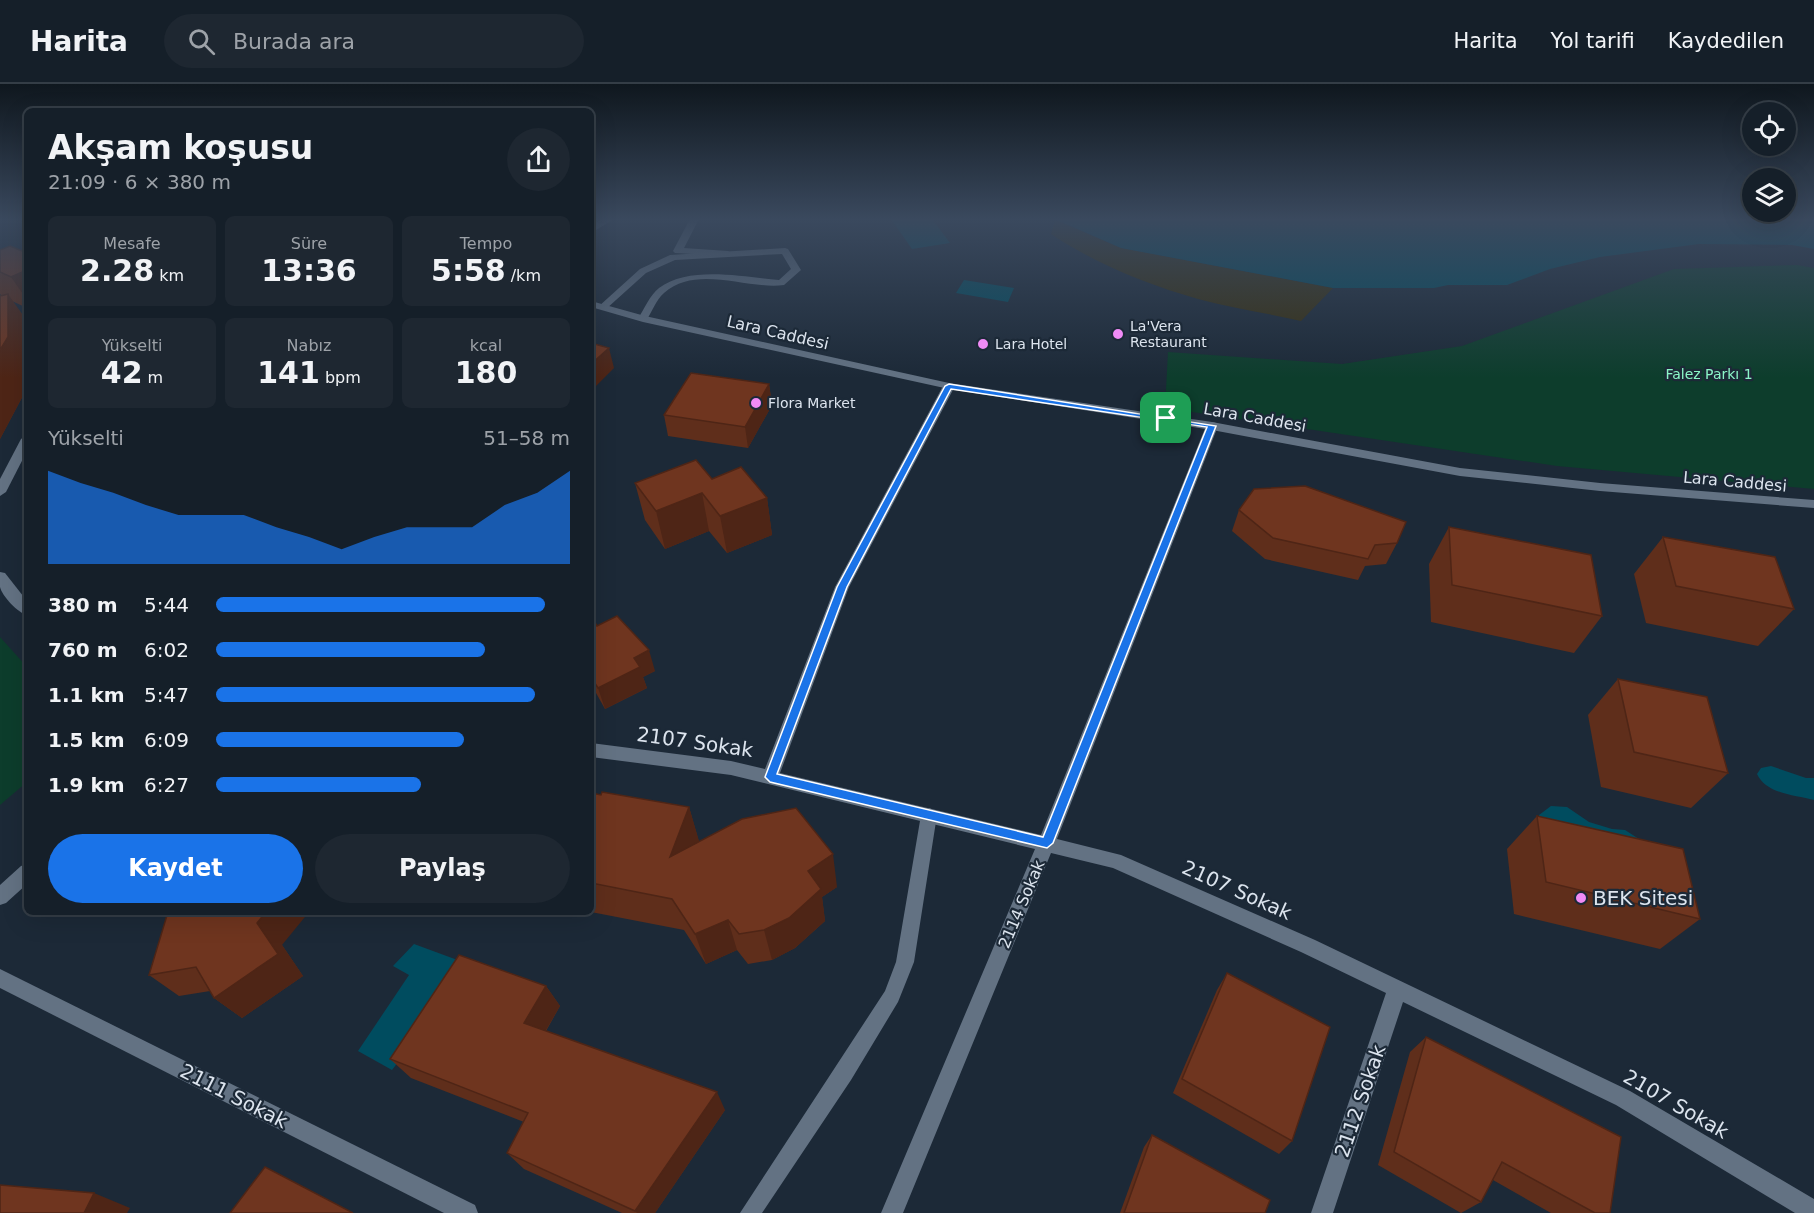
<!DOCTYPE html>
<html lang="tr">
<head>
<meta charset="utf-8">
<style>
	:root { --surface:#151f29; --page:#1e2731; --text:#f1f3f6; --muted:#9da2a8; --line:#343d46; --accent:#1a73e8 }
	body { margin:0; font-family:"DejaVu Sans",sans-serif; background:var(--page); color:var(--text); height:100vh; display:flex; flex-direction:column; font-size:22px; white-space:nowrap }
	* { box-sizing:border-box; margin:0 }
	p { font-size:20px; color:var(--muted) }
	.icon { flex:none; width:33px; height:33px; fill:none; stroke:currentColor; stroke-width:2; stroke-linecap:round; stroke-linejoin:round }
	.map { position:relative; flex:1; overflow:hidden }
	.drawer { position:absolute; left:24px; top:24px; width:570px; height:807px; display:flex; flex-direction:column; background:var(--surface); border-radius:9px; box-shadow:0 6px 24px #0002,0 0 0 2px var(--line) }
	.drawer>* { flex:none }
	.tools { position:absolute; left:1742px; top:18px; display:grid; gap:12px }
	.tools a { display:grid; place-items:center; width:54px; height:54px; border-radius:50%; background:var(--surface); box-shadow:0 6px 24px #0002,0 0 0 2px var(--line); font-size:30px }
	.pin { position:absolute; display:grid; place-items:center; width:51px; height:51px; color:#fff; margin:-26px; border-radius:12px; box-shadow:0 3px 9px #0006 }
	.round { display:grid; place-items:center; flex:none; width:63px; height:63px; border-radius:32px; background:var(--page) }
	.summary { display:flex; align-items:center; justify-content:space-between; height:102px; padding:0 24px }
	h1 { font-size:33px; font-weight:600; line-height:45px }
	.figures { display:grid; grid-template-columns:repeat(3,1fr); gap:9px; height:102px; padding:6px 24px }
	.figures div { display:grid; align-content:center; border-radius:9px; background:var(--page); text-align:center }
	.figures b { font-size:30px; font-weight:600 }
	.figures small { font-size:16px; font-weight:400 }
	.figures p { font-size:16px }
	.chart { height:168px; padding:12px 24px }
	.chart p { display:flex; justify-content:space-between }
	.chart svg { width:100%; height:108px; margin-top:6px; fill:var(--accent); opacity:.7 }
	.button { display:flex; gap:12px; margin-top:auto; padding:12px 24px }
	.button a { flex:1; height:69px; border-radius:36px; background:var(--accent); color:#fff; font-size:24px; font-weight:600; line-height:69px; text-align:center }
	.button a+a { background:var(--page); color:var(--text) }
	ul { padding:0 24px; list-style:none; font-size:20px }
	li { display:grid; grid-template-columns:96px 72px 1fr; align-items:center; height:45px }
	li i { height:15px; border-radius:8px; background:var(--accent) }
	header { display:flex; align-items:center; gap:36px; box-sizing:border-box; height:84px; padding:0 30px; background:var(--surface); border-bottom:2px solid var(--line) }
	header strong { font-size:28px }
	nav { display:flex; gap:33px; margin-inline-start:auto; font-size:21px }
	.search { width:420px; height:54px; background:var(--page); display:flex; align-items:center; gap:15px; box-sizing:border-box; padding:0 21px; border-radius:33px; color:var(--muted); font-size:22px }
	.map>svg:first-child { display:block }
	.green { fill:#0d3d2c }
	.sand { fill:#372e0e }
	.water { fill:#004c5f }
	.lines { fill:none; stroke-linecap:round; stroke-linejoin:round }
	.lane { fill:#637283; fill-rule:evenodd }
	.street { fill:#637283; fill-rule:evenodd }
	.secondary { fill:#637283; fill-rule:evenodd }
	.wall { fill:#5f2e1b }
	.shaded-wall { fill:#4e2516 }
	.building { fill:#6f351f; stroke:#4e2516; stroke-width:1.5 }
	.route { fill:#1a73e8; stroke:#fff; stroke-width:1.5; fill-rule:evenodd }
	.poi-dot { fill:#f08bf6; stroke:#1c2937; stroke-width:2 }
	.labels { text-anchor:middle; stroke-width:4.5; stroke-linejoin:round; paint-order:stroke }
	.far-poi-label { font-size:14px; fill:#dce4ee; stroke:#1c2937; text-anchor:start }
	.far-park-label { font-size:14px; fill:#8bf6c8; stroke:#1c2937 }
	.street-label { font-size:16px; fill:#dce4ee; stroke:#1c2937 }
	.near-street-label { font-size:20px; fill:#dce4ee; stroke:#1c2937 }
	.near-poi-label { font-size:20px; fill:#dce4ee; stroke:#1c2937; text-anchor:start }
</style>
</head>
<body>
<header>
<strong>Harita</strong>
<div class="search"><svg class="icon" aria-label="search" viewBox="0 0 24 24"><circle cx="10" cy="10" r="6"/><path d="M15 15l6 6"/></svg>Burada ara</div>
<nav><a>Harita</a><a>Yol tarifi</a><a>Kaydedilen</a></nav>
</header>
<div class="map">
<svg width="1814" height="1129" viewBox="0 0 1814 1129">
	<rect width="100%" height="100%" fill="#1c2937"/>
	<!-- green -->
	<g class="green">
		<path d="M1797 181 1814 184V405L1557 382 1165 324 1168 268 1342 280 1462 262 1674 185Z"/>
		<path d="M0 553 27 583V698L0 721Z"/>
	</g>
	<!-- sand -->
	<path class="sand" d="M1055 136 1121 164 1333 204 1301 237C1267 229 1231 224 1198 215 1146 200 1096 180 1051 150Z"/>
	<!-- water -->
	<g class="water">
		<path d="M891 135H932L950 159 912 165Z"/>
		<path d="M1055 135H1814V165L1792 161 1699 160 1600 173 1550 185 1507 201H1448L1434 204H1333L1121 164Z"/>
		<path d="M964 196 1014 204 1008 218 956 209Z"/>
		<path d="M1771 682 1806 694H1814V716C1795 711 1766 710 1757 690L1761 684Z"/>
		<path d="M1551 722 1567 723 1589 738 1612 745 1625 746 1639 755 1539 738V731Z"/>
		<path d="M414 860 471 881 392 986 358 967 409 891 393 882Z"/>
	</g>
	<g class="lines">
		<!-- lane -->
		<g class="lane">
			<path d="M785 164 788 165 801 186 784 201C747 206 697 180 664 209 656 216 652 228 646 237H640L638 235C644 225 650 211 659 204 689 181 744 193 779 196L791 185 782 170 675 176 646 189 606 225 598 223 640 185 670 171Z"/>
			<path d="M929 724 934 726 937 731 914 878 898 918 851 996 762 1129H740L885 907 896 878 921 731 924 726Z"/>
		</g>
		<!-- street -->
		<g class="street">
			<path d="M602 135H614L591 149V142Z"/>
			<path d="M690 135H699L684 164 728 167 733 170 731 172 675 169 673 167Z"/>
			<path d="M949 299 955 302 849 503 780 689 1041 751 1206 342 1212 338 1216 339 1218 342 1057 755 1121 771 1315 856 1630 1007 1814 1115V1129H1795L1616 1021 1403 918 1333 1129H1311L1386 909 1301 868 1113 784 1051 769 903 1129H881L1035 765 731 691 591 673V659L731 677 765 685 835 503 943 302Z"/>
			<path d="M27 351V367L6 408 0 412V395L21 355Z"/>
			<path d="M0 488 5 489 27 517V531C18 529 2 512 0 503 0 499 0 493 0 488Z"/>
			<path d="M27 780V800L6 819 0 821V801L21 782Z"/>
			<path d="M0 885 475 1121 478 1129H444L0 904Z"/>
		</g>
		<!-- secondary -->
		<path class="secondary" d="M591 217 645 232 949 299 1212 338 1460 384 1600 399 1814 416V424L1600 407 1460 392 1212 346 949 305 643 238 591 223Z"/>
	</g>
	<!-- wall -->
	<g class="wall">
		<path d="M0 166 27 169V224L12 217 27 237V304L0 355 2 212 0 210Z"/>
		<path d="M769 300 772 321 748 364 668 352 664 331Z"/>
		<path d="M712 395 767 414 772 451 727 469 709 447 665 465 645 436 635 399Z"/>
		<path d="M1239 426 1397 459 1386 480 1365 482 1358 496 1265 475 1232 447Z"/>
		<path d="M1449 443 1602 532 1574 569 1431 538 1429 480Z"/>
		<path d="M1663 453 1794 525 1758 562 1646 539 1634 490Z"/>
		<path d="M591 532 597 542 655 587 643 593 647 604 605 625 591 600Z"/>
		<path d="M1618 595 1728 689 1691 724 1601 703 1588 631Z"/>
		<path d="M591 709 689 723 699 758 837 803 822 813 825 837 795 864 772 876 748 880 737 866 706 880 684 846 591 828Z"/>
		<path d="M1537 732 1700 835 1660 865 1514 830 1507 765Z"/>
		<path d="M282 861 303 892 242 934 214 914 210 907 179 912 149 891Z"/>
		<path d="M1227 889 1292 1057 1279 1070 1173 1009 1217 906Z"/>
		<path d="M546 902 560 922 546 947 725 1026 655 1129H622L524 1085 507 1069 524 1038 411 994 390 975Z"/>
		<path d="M1426 953 1610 1129H1551L1493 1096 1481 1118 1461 1129 1378 1081 1410 968Z"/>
		<path d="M1152 1051 1265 1129H1120L1144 1063Z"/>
	</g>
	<!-- shaded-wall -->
	<g class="shaded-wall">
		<path d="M27 186V216L11 193Z"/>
		<path d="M8 210 27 237V304L0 355V266Z"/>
		<path d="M609 264 614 284 593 305 591 298V280Z"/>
		<path d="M769 300 772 321 748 364 745 343Z"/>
		<path d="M702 409 709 447 665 465 656 427Z"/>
		<path d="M767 414 772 451 727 469 720 432Z"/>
		<path d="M649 566 655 587 643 593 647 604 605 625 598 604 634 574Z"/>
		<path d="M689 723 699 757 681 805 670 773Z"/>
		<path d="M833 770 837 803 822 813 825 837 795 864 772 876 764 846 808 787Z"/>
		<path d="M266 828H309L282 861 303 892 242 934 214 914 257 839Z"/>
		<path d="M728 836 737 866 706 880 695 850Z"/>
		<path d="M546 902 560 922 539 958 524 939Z"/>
		<path d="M717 1008 725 1026 655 1129H637L635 1127Z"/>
		<path d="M94 1109 130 1124 127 1129H84Z"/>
	</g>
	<!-- building -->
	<g class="building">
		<path d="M10 162 27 169V186L11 193 0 188V166Z"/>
		<path d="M8 210V253L0 266V212Z"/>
		<path d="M591 259 609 264 591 280Z"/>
		<path d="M691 289 769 300 745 343 664 331Z"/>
		<path d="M696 376 712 395 741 383 767 414 720 432 702 409 656 427 635 399Z"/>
		<path d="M1305 402 1406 438 1397 459 1375 461 1368 475 1273 454 1239 426 1254 405Z"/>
		<path d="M1449 443 1591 471 1602 532 1452 501Z"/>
		<path d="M1663 453 1775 473 1794 525 1676 502Z"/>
		<path d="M591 532 597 542 617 532 649 566 634 574 640 583 598 604 591 593Z"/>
		<path d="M1618 595 1707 613 1728 689 1634 668Z"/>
		<path d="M602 708 689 723 670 773 742 735 796 724 833 770 808 787 821 805 789 834 764 846 739 850 728 836 695 850 672 815 591 799V709L601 711Z"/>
		<path d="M1537 732 1683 765 1700 835 1546 798Z"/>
		<path d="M168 828H266L257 839 278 870 214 914 196 883 149 891Z"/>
		<path d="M459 871 546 902 524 939 717 1008 635 1127 507 1069 528 1029 390 975Z"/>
		<path d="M1227 889 1330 943 1292 1057 1182 995Z"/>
		<path d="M1426 953 1621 1053 1610 1129H1595L1502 1078 1481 1118 1394 1068Z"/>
		<path d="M1152 1051 1270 1116 1265 1129H1124Z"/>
		<path d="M265 1083 353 1129H230Z"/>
		<path d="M0 1101 94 1109 84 1129H0Z"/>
	</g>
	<!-- sky -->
	<linearGradient id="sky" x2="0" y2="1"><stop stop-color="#0f171e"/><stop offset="0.46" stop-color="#3a495e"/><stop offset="1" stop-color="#3a495e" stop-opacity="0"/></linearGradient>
	<rect width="1814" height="294" fill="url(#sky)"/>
	<!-- route -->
	<path class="route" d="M949 300 1216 342 1053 759 1047 764 770 698 765 693 837 503 945 302ZM951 305 1207 343 1043 753 777 690 847 503Z"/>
	<!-- markers -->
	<g class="poi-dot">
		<circle cx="1118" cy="250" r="6"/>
		<circle cx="983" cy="260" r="6"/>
		<circle cx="756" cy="319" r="6"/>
		<circle cx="1581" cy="814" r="6"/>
	</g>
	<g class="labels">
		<!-- far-poi labels -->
		<g class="far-poi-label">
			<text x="1130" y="247">La'Vera<tspan x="1130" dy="16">Restaurant</tspan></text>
			<text x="995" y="265">Lara Hotel</text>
			<text x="768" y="324">Flora Market</text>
		</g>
		<!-- far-park labels -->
		<g class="far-park-label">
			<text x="1709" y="295">Falez Parkı 1</text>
		</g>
		<!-- street labels -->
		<g class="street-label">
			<text transform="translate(778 248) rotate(13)" y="6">Lara Caddesi</text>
			<text transform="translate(1255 333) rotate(10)" y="6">Lara Caddesi</text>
			<text transform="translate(1735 397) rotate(5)" y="6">Lara Caddesi</text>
			<text transform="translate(1021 820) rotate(-67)" y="6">2114 Sokak</text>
		</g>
		<!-- near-street labels -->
		<g class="near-street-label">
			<text transform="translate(695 658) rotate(8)" y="7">2107 Sokak</text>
			<text transform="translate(1237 806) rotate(24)" y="7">2107 Sokak</text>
			<text transform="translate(234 1012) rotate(27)" y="7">2111 Sokak</text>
			<text transform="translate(1360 1017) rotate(-71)" y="7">2112 Sokak</text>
			<text transform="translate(1676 1020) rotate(30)" y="7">2107 Sokak</text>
		</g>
		<!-- near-poi labels -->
		<g class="near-poi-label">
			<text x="1593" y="821">BEK Sitesi</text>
		</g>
	</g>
</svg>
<div class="tools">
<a><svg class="icon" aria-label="locate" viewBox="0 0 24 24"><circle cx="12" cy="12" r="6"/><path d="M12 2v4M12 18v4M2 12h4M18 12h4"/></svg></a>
<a><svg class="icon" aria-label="layers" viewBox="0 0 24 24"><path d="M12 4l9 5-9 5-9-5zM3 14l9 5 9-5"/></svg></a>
</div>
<div class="pin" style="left:1166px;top:334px;background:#1e9e55"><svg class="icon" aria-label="arrive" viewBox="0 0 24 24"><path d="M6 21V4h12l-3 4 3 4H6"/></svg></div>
<section class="drawer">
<div class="summary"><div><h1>Akşam koşusu</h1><p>21:09 · 6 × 380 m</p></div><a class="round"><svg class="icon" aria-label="share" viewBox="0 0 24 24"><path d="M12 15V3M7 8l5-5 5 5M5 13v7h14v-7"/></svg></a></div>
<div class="figures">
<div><p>Mesafe</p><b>2.28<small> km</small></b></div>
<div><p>Süre</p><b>13:36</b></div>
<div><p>Tempo</p><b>5:58<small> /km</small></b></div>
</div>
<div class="figures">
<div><p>Yükselti</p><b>42<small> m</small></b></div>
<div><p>Nabız</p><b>141<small> bpm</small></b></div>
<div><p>kcal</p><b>180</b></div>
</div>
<div class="chart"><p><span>Yükselti</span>51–58 m</p>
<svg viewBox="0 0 160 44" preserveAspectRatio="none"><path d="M0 44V6L10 11L20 15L30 20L40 24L50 24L60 24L70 29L80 33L90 38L100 33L110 29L120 29L130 29L140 20L150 15L160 6V44z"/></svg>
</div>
<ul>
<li><b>380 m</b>5:44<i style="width:93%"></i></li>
<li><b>760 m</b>6:02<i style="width:76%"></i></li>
<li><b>1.1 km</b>5:47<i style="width:90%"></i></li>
<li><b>1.5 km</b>6:09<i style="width:70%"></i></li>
<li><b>1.9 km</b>6:27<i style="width:58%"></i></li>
</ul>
<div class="button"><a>Kaydet</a><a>Paylaş</a></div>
</section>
</div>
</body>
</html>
